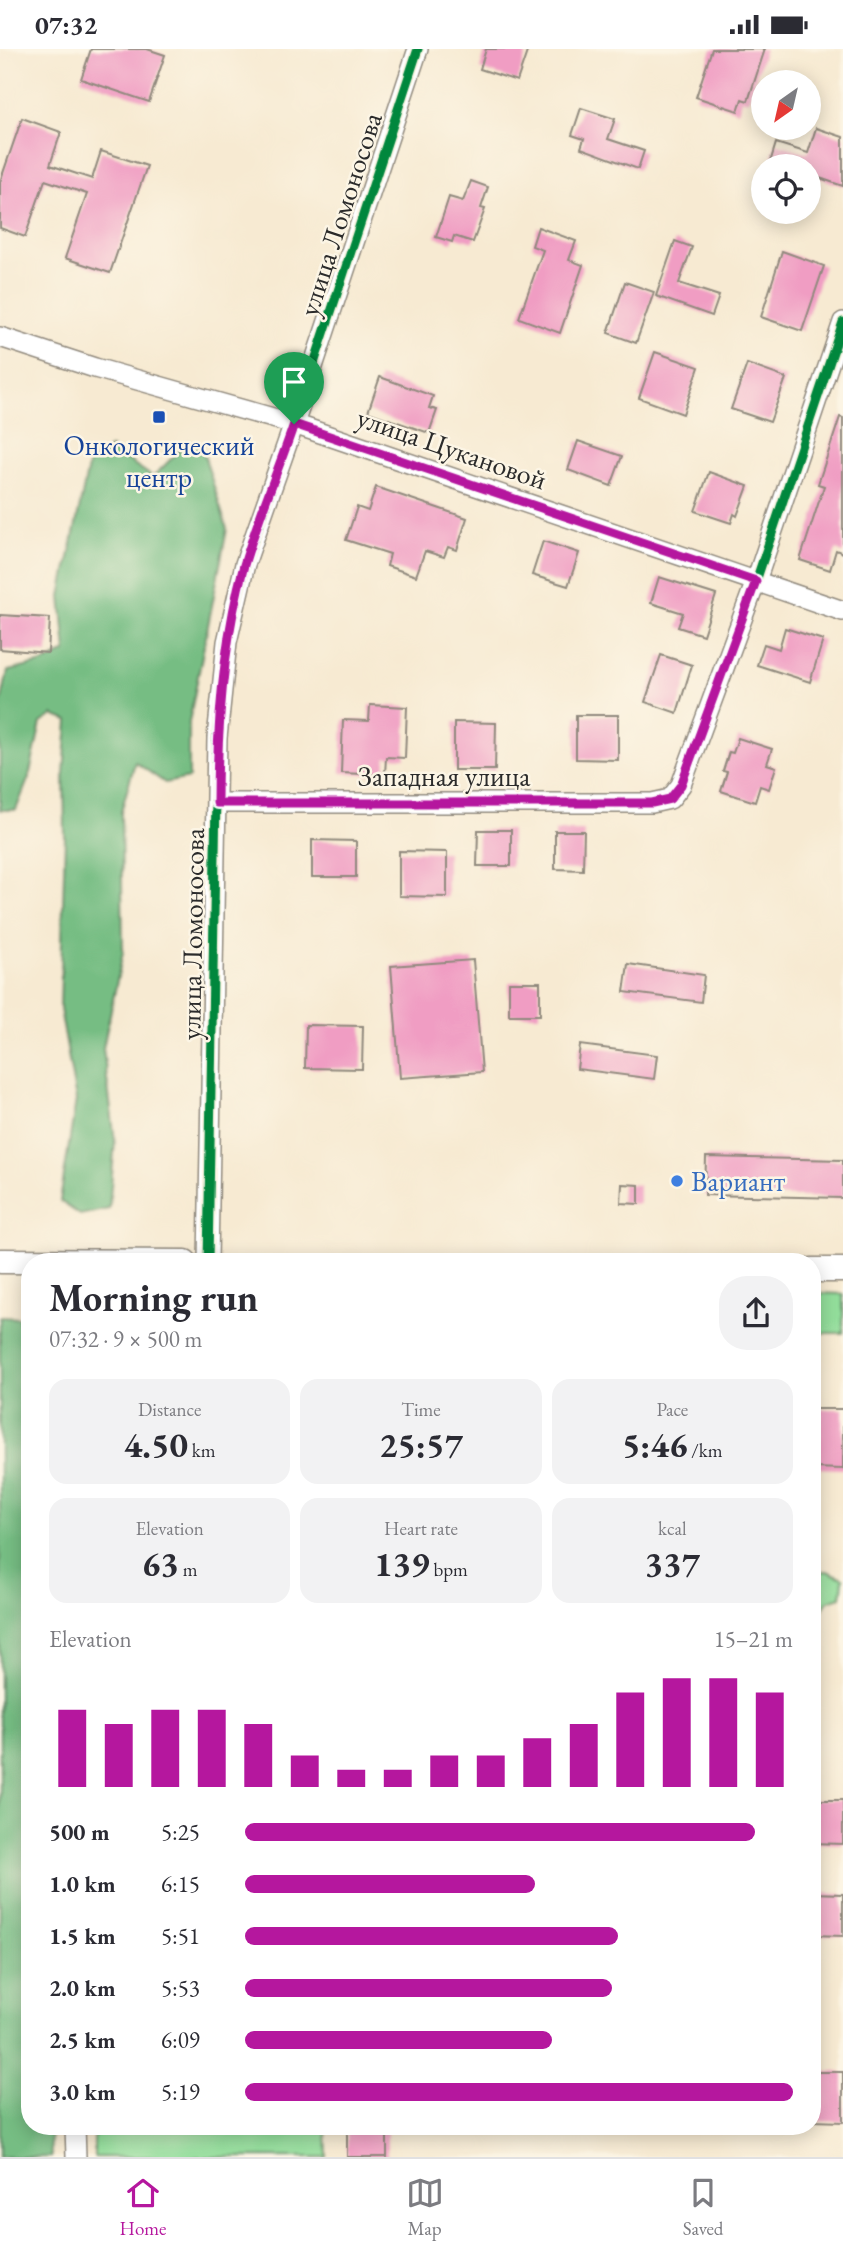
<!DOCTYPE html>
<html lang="en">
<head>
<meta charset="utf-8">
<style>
	:root { --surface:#fff; --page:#f2f2f3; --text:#2b2b33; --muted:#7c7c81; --line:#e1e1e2; --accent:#b5179e }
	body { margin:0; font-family:"EB Garamond",serif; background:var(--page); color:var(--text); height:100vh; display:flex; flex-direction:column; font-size:26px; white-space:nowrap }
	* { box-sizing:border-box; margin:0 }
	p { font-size:23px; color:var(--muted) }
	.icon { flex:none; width:38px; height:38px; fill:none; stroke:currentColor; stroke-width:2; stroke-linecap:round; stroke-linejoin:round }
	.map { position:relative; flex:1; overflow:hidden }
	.drawer { position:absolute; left:21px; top:1204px; width:800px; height:882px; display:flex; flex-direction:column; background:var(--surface); border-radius:28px; box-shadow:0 4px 18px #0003 }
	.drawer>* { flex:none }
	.needle { width:46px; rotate:214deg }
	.tools { position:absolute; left:751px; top:21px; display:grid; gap:14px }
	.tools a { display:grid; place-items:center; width:70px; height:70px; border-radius:50%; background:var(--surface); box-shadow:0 4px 18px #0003; font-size:35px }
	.pin { position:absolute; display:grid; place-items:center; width:60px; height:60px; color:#fff; margin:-72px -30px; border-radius:50% 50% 50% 0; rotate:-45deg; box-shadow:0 0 7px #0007 }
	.pin .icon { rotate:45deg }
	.round { display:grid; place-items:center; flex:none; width:74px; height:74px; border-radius:28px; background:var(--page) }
	.headline { display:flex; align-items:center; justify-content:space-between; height:119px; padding:0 28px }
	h1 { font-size:38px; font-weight:700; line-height:52px }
	.stats { display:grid; grid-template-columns:repeat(3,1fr); gap:10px; height:119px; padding:7px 28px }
	.stats div { display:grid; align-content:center; border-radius:18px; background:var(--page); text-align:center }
	.stats b { font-size:35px; font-weight:700 }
	.stats small { font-size:19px; font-weight:400 }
	.stats p { font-size:19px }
	.chart { height:196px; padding:14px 28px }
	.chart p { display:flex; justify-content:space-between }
	.chart svg { width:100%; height:126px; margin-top:7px; stroke:var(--accent); stroke-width:6 }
	ul { padding:0 28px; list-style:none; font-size:23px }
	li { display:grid; grid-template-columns:112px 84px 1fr; align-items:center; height:52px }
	li i { height:18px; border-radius:9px; background:var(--accent) }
	.status { display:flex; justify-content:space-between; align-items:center; height:49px; padding:0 35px; background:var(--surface); direction:ltr }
	.status svg { height:19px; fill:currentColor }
	.tab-bar { display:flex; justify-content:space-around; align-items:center; height:98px; border-top:2px solid var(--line); background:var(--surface); font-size:19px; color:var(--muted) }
	.tab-bar a { display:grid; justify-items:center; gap:4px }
	.tab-bar .active { color:var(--accent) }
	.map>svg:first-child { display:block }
	.green { fill:#93de9b; stroke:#5f8463; stroke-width:2 }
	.forest { fill:#76bd83; stroke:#507457; stroke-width:2 }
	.building { fill:#f09dc3 }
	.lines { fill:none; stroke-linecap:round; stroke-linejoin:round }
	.minor-casing { stroke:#918a7e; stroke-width:22 }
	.major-casing { stroke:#918a7e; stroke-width:27 }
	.minor { stroke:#fff; stroke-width:19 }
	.major { stroke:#fff; stroke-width:24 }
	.cycleway-casing { stroke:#fcf5e5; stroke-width:13 }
	.cycleway { stroke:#00873e; stroke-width:9 }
	.route-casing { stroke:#fff; stroke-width:14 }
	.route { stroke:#b5179e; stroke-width:9 }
	.transit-dot { fill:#1a4fb4; stroke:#fcf5e5; stroke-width:2.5 }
	.shop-dot { fill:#3f7fe0; stroke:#fcf5e5; stroke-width:2.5 }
	.labels { text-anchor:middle; stroke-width:5; stroke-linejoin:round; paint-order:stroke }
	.street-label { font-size:28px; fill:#2b2b2b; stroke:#fcf5e5 }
	.transit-label { font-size:28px; fill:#164399; stroke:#fcf5e5 }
	.shop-label { font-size:28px; fill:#366cbe; stroke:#fcf5e5; text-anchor:start }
</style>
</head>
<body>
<div class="status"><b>07:32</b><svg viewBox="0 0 49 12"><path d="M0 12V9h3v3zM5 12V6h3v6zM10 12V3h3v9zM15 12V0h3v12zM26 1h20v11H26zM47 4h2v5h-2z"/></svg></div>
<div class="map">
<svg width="843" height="2108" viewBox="0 0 843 2108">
	<rect width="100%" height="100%" fill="#fcf5e5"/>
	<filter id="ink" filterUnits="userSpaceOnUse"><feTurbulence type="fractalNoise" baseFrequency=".0143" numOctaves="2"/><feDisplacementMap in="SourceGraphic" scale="14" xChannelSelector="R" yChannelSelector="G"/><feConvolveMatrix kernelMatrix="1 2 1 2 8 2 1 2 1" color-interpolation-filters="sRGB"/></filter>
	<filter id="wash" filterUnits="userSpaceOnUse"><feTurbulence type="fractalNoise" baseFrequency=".00686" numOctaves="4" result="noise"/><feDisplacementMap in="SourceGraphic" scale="28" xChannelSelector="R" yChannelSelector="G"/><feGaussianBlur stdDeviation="1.57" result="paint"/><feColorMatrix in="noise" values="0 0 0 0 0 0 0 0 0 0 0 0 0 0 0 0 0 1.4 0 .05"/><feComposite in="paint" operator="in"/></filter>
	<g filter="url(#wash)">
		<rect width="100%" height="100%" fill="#f7ead2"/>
		<!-- green -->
		<g class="green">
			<path d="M812 1244 843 1245V1284H812Z"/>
			<path d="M827 1522 843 1529 841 1548 828 1552 822 1561 812 1546V1523Z"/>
			<path d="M100 2077H326L327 2108H94V2089Z"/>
		</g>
		<!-- forest -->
		<g class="forest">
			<path d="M189 392 203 402 227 480 189 673V729L165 734 135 713 121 763 123 903 103 999 115 1092 109 1160 80 1166 60 1152 76 1051 60 960 65 788 64 724 68 672 53 666 41 674 29 728 16 761H0V658L8 622 43 614 66 603 61 547 89 413 110 399 153 428Z"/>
			<path d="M0 1268 19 1269 22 1297 30 1509V2077H50L51 2108H0Z"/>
		</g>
		<g id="blocks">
			<!-- building -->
			<g class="building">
				<path d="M91 0H147L165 6 149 53 81 30Z"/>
				<path d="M486 0H528L517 32 480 20Z"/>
				<path d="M712 0H765L748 52 742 50 738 62 696 48Z"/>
				<path d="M581 59 615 70 608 90 644 102 638 120 581 99 584 90 572 86Z"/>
				<path d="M22 69 61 83 50 116 92 130 101 102 147 117 110 224 65 209 87 145 45 131 25 188 0 179V133Z"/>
				<path d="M816 79 843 88V137L808 125V117H769L776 94 808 104Z"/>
				<path d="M471 132 488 138 481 159 485 160 473 193 454 187 452 193 436 188 449 148 463 152Z"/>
				<path d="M538 178 576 192 569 211 583 216 560 284 519 269 543 201 532 197Z"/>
				<path d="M675 192 692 198 679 234 719 247 712 267 656 247Z"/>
				<path d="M782 202 824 217 802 282 761 268Z"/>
				<path d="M625 233 654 243 636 294 608 284Z"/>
				<path d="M655 303 699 318 683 365 639 349Z"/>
				<path d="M747 315 786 329 770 373 731 360Z"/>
				<path d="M380 328 433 347 429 359 437 361 429 384 368 363Z"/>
				<path d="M840 368 843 369V504L836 501 830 521 800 511 824 437 818 435Z"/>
				<path d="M578 392 622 407 611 437 568 421Z"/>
				<path d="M709 423 748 437 737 467 734 465 731 474 695 462Z"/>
				<path d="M376 438 467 469 457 501 448 498 444 508 425 502 416 527 387 517 390 505 346 491 357 458 368 462Z"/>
				<path d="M543 492 579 504 568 537 532 526Z"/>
				<path d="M659 528 716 546 703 586 678 578 683 564 651 554Z"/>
				<path d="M0 566 50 569 48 604 0 600Z"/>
				<path d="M785 579 823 591 810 633 757 616 764 595 779 600Z"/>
				<path d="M661 606 692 616 677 664 645 653Z"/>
				<path d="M370 656 407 658 405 709 386 708 385 726 341 724 343 671 369 672Z"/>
				<path d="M576 666H618V711L576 710Z"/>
				<path d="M454 673 496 674 495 721H454Z"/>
				<path d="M738 689 772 700 767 715 776 718 769 740 760 737 755 753 721 742 727 723 723 722 729 703 733 704Z"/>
				<path d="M478 781H511V817H477Z"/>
				<path d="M555 782H584L583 821 555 820Z"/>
				<path d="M312 791 356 792V828H312Z"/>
				<path d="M399 802 447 803V848L399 847Z"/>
				<path d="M473 911 482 1023 400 1029 391 917Z"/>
				<path d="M628 915 704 926 701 953 624 943Z"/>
				<rect x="509" y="933" width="31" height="33"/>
				<path d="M306 976 363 977 362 1020 305 1019Z"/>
				<path d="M580 996 657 1006 654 1030 577 1020Z"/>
				<path d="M706 1108 843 1111V1149L705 1146Z"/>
				<path d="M622 1135 639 1136V1155L621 1154Z"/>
				<path d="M812 1360H843V1420L812 1419Z"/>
				<path d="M812 1751H843V1795L812 1794Z"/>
				<path d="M812 1844 843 1845V1887L812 1886Z"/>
				<path d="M812 2023H843V2073L812 2072Z"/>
				<rect x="347" y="2077" width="40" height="31"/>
			</g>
		</g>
	</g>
	<g filter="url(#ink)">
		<use href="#blocks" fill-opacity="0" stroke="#918a7e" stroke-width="2"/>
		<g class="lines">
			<defs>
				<g id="minor">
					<path d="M0 288 95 319 294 375 843 562"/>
					<path d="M217 754H652L670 750 681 736 756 532 843 273"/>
					<path d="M208 1213 217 689 227 593 245 515 294 375 418 0"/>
					<path d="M75 2077 76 2108"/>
				</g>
				<g id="major">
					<path d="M0 1212 185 1213"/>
					<path d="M812 1221H843"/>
				</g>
			</defs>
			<!-- minor casing -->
			<use href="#minor" class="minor-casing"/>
			<!-- major casing -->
			<use href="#major" class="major-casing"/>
			<!-- minor -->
			<use href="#minor" class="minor"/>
			<!-- major -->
			<use href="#major" class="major"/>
			<defs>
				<g id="cycleway">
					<path d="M217 754H652L670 750 681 736 756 532 843 273"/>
					<path d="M208 1213 217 689 227 593 245 515 294 375 418 0"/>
				</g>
			</defs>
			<!-- cycleway casing -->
			<use href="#cycleway" class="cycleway-casing"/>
			<!-- cycleway -->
			<use href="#cycleway" class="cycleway"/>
		</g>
	</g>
	<g class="lines" filter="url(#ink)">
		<defs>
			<path id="route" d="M294 375 756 532 681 736 670 750 652 754H217C217 674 223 594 244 516 258 469 278 422 294 375Z"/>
		</defs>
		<!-- route casing -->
		<use href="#route" class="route-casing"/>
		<!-- route -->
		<use href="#route" class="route"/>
	</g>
	<!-- markers -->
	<rect class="transit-dot" x="152" y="361" width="14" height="14" rx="3.5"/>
	<circle class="shop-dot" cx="677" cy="1132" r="7"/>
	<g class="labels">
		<!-- street labels -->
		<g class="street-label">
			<text transform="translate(340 165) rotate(-72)" y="10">улица Ломоносова</text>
			<text transform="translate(452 399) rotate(19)" y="10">улица Цукановой</text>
			<text x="444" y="737">Западная улица</text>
			<text transform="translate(192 885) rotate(-89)" y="10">улица Ломоносова</text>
		</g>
		<!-- transit labels -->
		<g class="transit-label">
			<text x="159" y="406">Онкологический<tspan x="159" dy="32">центр</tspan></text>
		</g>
		<!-- shop labels -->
		<g class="shop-label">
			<text x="691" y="1142">Вариант</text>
		</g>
	</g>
</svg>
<div class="tools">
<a><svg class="needle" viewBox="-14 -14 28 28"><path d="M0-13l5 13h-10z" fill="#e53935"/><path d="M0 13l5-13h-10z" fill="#7c7c81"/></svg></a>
<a><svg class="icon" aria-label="locate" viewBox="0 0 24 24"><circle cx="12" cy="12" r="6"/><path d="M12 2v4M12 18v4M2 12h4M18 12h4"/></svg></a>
</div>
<div class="pin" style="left:294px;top:375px;background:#1e9e55"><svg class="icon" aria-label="arrive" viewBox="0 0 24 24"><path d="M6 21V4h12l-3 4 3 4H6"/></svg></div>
<section class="drawer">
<div class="headline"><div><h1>Morning run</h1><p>07:32 · 9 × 500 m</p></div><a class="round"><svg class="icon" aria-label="share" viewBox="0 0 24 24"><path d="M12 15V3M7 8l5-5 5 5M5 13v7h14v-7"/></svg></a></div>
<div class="stats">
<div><p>Distance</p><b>4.50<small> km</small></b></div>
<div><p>Time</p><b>25:57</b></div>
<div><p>Pace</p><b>5:46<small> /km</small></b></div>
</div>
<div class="stats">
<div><p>Elevation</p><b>63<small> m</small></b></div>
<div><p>Heart rate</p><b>139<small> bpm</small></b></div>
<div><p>kcal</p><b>337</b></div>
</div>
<div class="chart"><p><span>Elevation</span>15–21 m</p>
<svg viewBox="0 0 160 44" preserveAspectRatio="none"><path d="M5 44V17M15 44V22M25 44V17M35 44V17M45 44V22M55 44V33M65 44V38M75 44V38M85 44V33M95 44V33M105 44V27M115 44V22M125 44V11M135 44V6M145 44V6M155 44V11"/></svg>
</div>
<ul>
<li><b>500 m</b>5:25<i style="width:93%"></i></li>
<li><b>1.0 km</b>6:15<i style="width:53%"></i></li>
<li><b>1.5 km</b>5:51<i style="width:68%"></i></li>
<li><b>2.0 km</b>5:53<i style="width:67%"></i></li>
<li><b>2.5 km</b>6:09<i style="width:56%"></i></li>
<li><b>3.0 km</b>5:19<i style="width:100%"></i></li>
</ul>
</section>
</div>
<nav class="tab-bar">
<a class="active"><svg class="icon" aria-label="home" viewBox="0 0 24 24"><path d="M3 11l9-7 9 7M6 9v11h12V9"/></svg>Home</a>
<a><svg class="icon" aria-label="map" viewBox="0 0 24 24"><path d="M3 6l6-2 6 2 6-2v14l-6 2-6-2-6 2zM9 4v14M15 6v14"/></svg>Map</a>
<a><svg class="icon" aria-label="saved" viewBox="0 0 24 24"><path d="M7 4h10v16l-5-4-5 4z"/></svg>Saved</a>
</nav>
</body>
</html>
